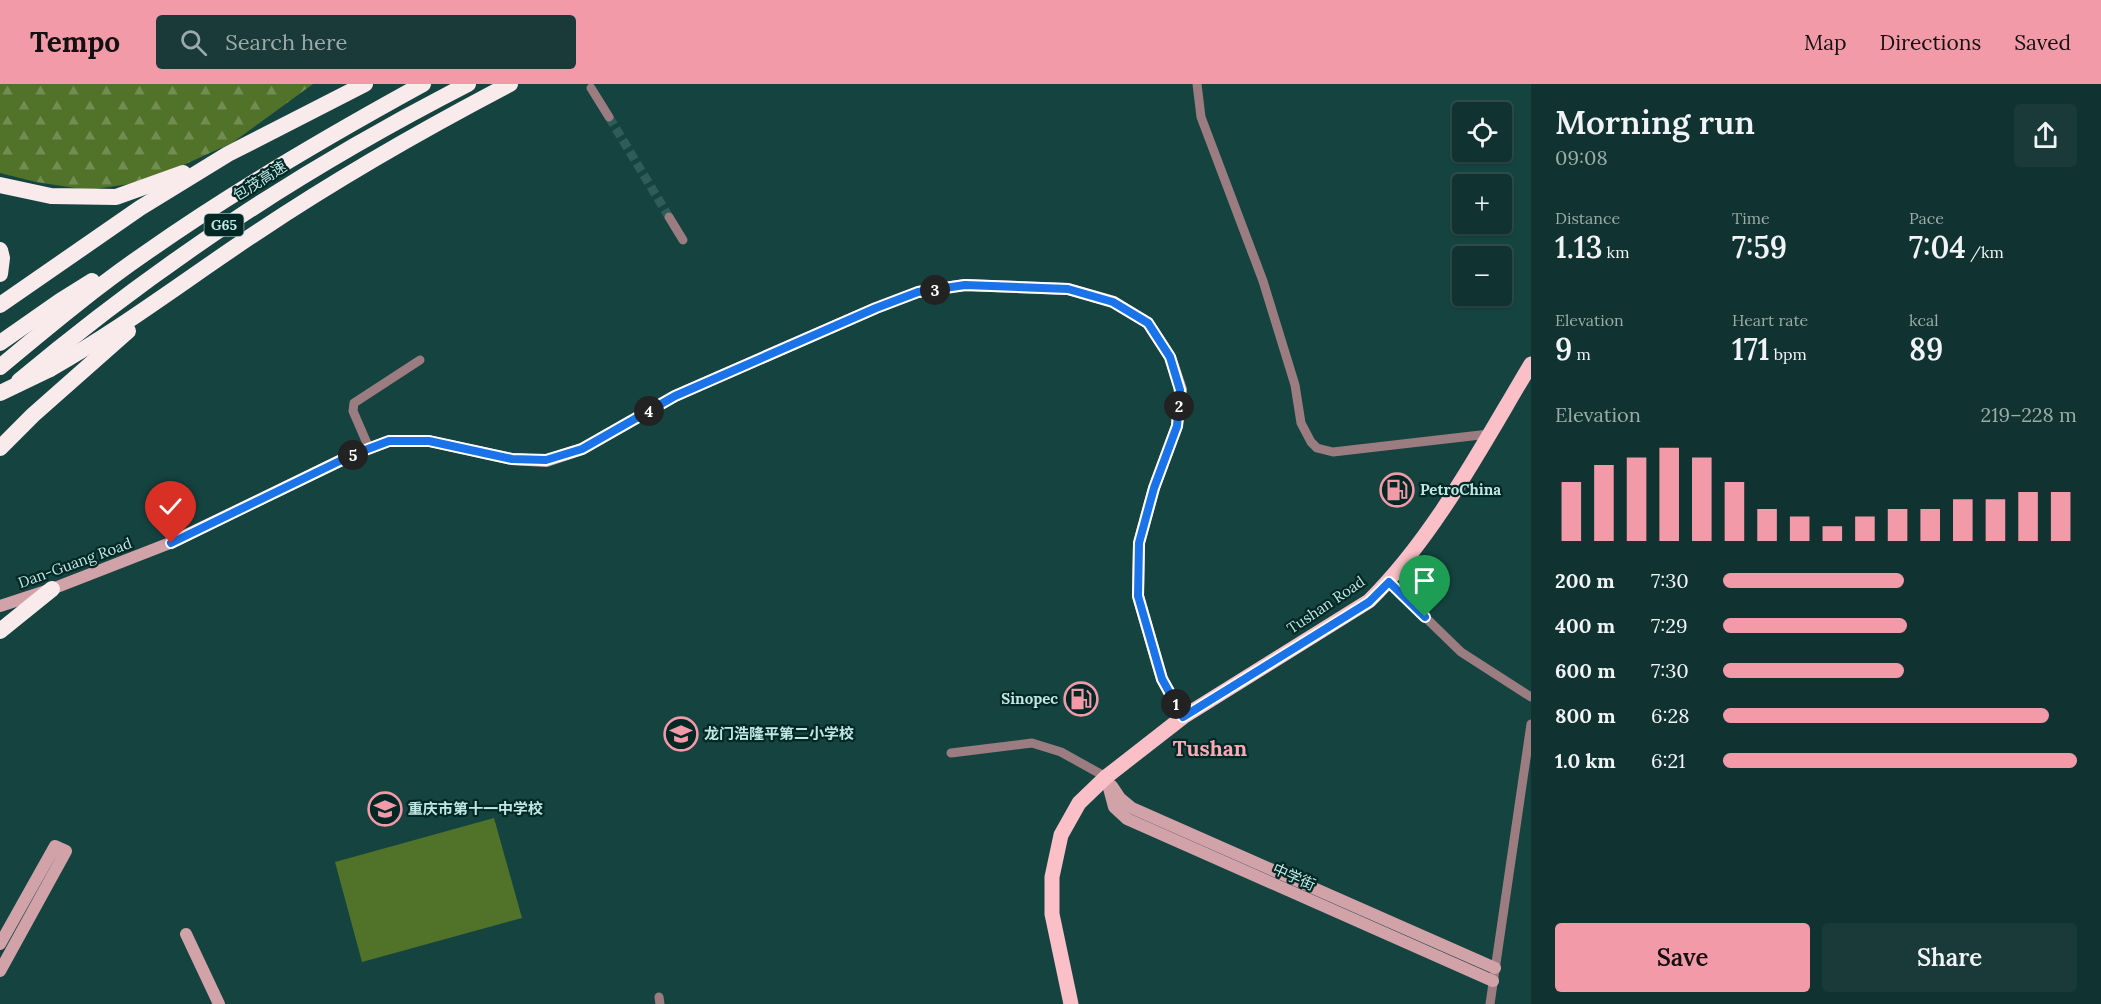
<!DOCTYPE html>
<html lang="en">
<head>
<meta charset="utf-8">
<style>
	:root { --surface:#103230; --page:#193a38; --text:#f1f3f6; --muted:#9caaab; --line:#304d4c; --accent:#f39aa8 }
	body { margin:0; font-family:Lora,"Noto Sans SC",serif; background:var(--page); color:var(--text); height:100vh; display:flex; flex-direction:column; font-size:22px; white-space:nowrap }
	* { box-sizing:border-box; margin:0 }
	p { font-size:20px; color:var(--muted) }
	.icon { flex:none; width:33px; height:33px; fill:none; stroke:currentColor; stroke-width:2; stroke-linecap:round; stroke-linejoin:round }
	.map { position:relative; flex:1; overflow:hidden }
	.panel { display:flex; flex-direction:column; background:var(--surface); width:570px }
	.panel>* { flex:none }
	.tools { position:absolute; left:1452px; top:18px; display:grid; gap:12px }
	.tools a { display:grid; place-items:center; width:60px; height:60px; border-radius:6px; background:var(--surface); box-shadow:0 2px 4px #0004,0 0 0 2px var(--line); font-size:30px }
	.pin { position:absolute; display:grid; place-items:center; width:51px; height:51px; color:#fff; margin:-62px -26px; border-radius:50% 50% 50% 0; rotate:-45deg; box-shadow:0 0 6px #0007 }
	.pin .icon { rotate:45deg }
	.km { position:absolute; width:30px; height:30px; margin:-15px; border-radius:50%; background:#222; color:#fff; font-size:16px; line-height:30px; text-align:center }
	.round { display:grid; place-items:center; flex:none; width:63px; height:63px; border-radius:6px; background:var(--page) }
	.overview { display:flex; align-items:center; justify-content:space-between; height:102px; padding:0 24px }
	h1 { font-size:33px; font-weight:600; line-height:45px }
	.metrics { display:grid; grid-template-columns:repeat(3,1fr); gap:9px; height:102px; padding:6px 24px }
	.metrics div { display:grid; align-content:center }
	.metrics b { font-size:30px; font-weight:600 }
	.metrics small { font-size:16px; font-weight:400 }
	.metrics p { font-size:16px }
	.chart { height:168px; padding:12px 24px }
	.chart p { display:flex; justify-content:space-between }
	.chart svg { width:100%; height:108px; margin-top:6px; stroke:var(--accent); stroke-width:6 }
	.action { display:flex; gap:12px; margin-top:auto; padding:12px 24px }
	.action a { flex:1; height:69px; border-radius:6px; background:var(--accent); color:#111; font-size:24px; font-weight:600; line-height:69px; text-align:center }
	.action a+a { background:var(--page); color:var(--text) }
	ul { padding:0 24px; list-style:none; font-size:20px }
	li { display:grid; grid-template-columns:96px 72px 1fr; align-items:center; height:45px }
	li i { height:15px; border-radius:8px; background:var(--accent) }
	header { display:flex; align-items:center; gap:36px; box-sizing:border-box; height:84px; padding:0 30px; background:var(--accent); color:#111 }
	header strong { font-size:28px }
	nav { display:flex; gap:33px; margin-inline-start:auto; font-size:21px }
	.search { width:420px; height:54px; background:var(--page); display:flex; align-items:center; gap:15px; box-sizing:border-box; padding:0 21px; border-radius:6px; color:var(--muted); font-size:22px }
	main { display:flex; flex:1; min-height:0 }
	.map>svg:first-child { display:block }
	.grass { fill:#517229 }
	.forest { fill:url(#forest-firs) }
	.lines { fill:none; stroke-linecap:round; stroke-linejoin:round }
	.street-tunnel { stroke:#2f5c59; stroke-width:9; stroke-dasharray:9 4.5; stroke-linecap:butt }
	.street { stroke:#9b7d81; stroke-width:9 }
	.secondary { stroke:#d1a2a8; stroke-width:12 }
	.primary { stroke:#fbbfc7; stroke-width:15 }
	.highway { stroke:#f9eaec; stroke-width:16 }
	.highway-bridge { stroke:#f9eaec; stroke-width:16 }
	.route-casing { stroke:#fff; stroke-width:12 }
	.route { stroke:#1a73e8; stroke-width:8 }
	.labels { text-anchor:middle; stroke-width:4.5; stroke-linejoin:round; paint-order:stroke }
	.shield { fill:#022826; stroke:#87aeab; stroke-width:1.5 }
	.shield-label { font-size:14px; font-weight:bold; fill:#c0e7e4 }
	.street-label { font-size:15px; fill:#c0e7e4; stroke:#022826 }
	.poi-label { font-size:15px; font-weight:bold; fill:#c0e7e4; stroke:#022826; text-anchor:start }
	.district-label { font-size:21px; font-weight:bold; fill:#fda9b5; stroke:#022826 }
</style>
</head>
<body>
<header>
<strong>Tempo</strong>
<div class="search"><svg class="icon" aria-label="search" viewBox="0 0 24 24"><circle cx="10" cy="10" r="6"/><path d="M15 15l6 6"/></svg>Search here</div>
<nav><a>Map</a><a>Directions</a><a>Saved</a></nav>
</header>
<main>
<div class="map">
<svg width="1531" height="920" viewBox="0 0 1531 920">
	<defs>
		<pattern id="forest-firs" width="22" height="20" patternUnits="userSpaceOnUse" patternTransform="scale(1.5)"><rect width="22" height="20" fill="#517229"/><path d="M5 1l3.5 6h-7zM16 11l3.5 6h-7z" fill="#708d52"/></pattern>
	</defs>
	<rect width="100%" height="100%" fill="#154340"/>
	<!-- grass -->
	<path class="grass" d="M494 734 522 834 362 878 335 778Z"/>
	<!-- forest -->
	<path class="forest" d="M0 0H313L232 59 179 83 130 100 88 106 36 98 0 89Z"/>
	<g class="lines">
		<!-- street-tunnel -->
		<path class="street-tunnel" d="M609 33 669 133"/>
		<!-- street -->
		<g class="street">
			<path d="M1197 0 1201 33 1263 197 1295 301 1301 339 1311 358 1317 364 1333 368 1489 350"/>
			<path d="M591 4 609 33"/>
			<path d="M669 133 683 156"/>
			<path d="M369 364 353 327 354 319 420 276"/>
			<path d="M1389 498 1461 568 1531 613"/>
			<path d="M951 669 1032 659 1061 668 1106 693"/>
			<path d="M659 913 660 920"/>
			<path d="M1490 920 1531 640"/>
		</g>
		<!-- secondary -->
		<g class="secondary">
			<path d="M0 522 52 505 170 459 352 371 389 357H429L512 375 546 377 582 365 675 312 876 224 918 208 965 201 1068 205 1114 218 1148 239 1170 273 1181 306 1177 342 1154 404 1139 459 1138 512 1162 595 1183 633"/>
			<path d="M1106 693 1114 723 1127 735 1493 897"/>
			<path d="M1112 702 1120 714 1132 724 1495 884"/>
			<path d="M186 850 219 920"/>
			<path d="M0 860 55 762 66 767 0 887"/>
		</g>
		<!-- primary -->
		<path class="primary" d="M1071 920 1052 830V793L1061 751 1079 719 1106 693 1183 633 1369 517C1435 452 1483 360 1531 280"/>
		<!-- highway -->
		<g class="highway">
			<path d="M0 101 51 112 116 113 183 89"/>
			<path d="M0 166 2 174 0 190"/>
			<path d="M0 221 140 124 228 70 365 0"/>
			<path d="M0 259 60 217 92 197"/>
			<path d="M0 283C48 243 96 203 147 168 235 106 328 52 423 0"/>
			<path d="M50 285C123 244 189 193 259 147 340 93 424 45 510 0"/>
			<path d="M19 297C161 178 304 84 468 0"/>
			<path d="M0 364 33 331 128 247"/>
			<path d="M0 547 52 505"/>
		</g>
		<!-- highway-bridge -->
		<path class="highway-bridge" d="M0 309 50 285"/>
	</g>
	<g class="lines">
		<defs>
			<path id="route" d="M171 459 352 371 389 357H429L512 375 546 376 582 365 675 312 876 224 918 208 965 201 1068 205 1113 218 1148 239 1170 273 1180 306 1177 342 1154 404 1139 459 1138 512 1162 595 1183 633 1369 518 1389 498 1425 533"/>
		</defs>
		<!-- route casing -->
		<use href="#route" class="route-casing"/>
		<!-- route -->
		<use href="#route" class="route"/>
	</g>
	<!-- icons -->
	<defs>
		<symbol id="fuel-ring" viewBox="-11 -11 22 22"><circle r="9.5" fill="#022826" stroke="#f39aa8" stroke-width="1.5"/><path d="M-5.5-6h7V0h2V4h1.3V-2.5L3-4.5l.8-.8L6-3V5H2.5V1h-1V6h-7ZM-4.2-4.7v3.2H.2V-4.7Z" fill="#f39aa8"/></symbol>
		<symbol id="school-ring" viewBox="-11 -11 22 22"><circle r="9.5" fill="#022826" stroke="#f39aa8" stroke-width="1.5"/><path d="M0-5L7-2L0 1L-7-2ZM-4 1L0 2.5L4 1V4Q0 6-4 4Z" fill="#f39aa8"/></symbol>
	</defs>
	<g fill-rule="evenodd">
		<use href="#fuel-ring" x="1378" y="387" width="38" height="38"/>
		<use href="#fuel-ring" x="1062" y="596" width="38" height="38"/>
		<use href="#school-ring" x="662" y="631" width="38" height="38"/>
		<use href="#school-ring" x="366" y="706" width="38" height="38"/>
	</g>
	<g class="labels">
		<!-- shield labels -->
		<rect class="shield" x="204.5" y="130" width="39" height="22" rx="4.5"/>
		<g class="shield-label">
			<text x="224" y="146">G65</text>
		</g>
		<!-- street labels -->
		<g class="street-label">
			<text transform="translate(260 97) rotate(-32)" y="5">包茂高速</text>
			<text transform="translate(75 479) rotate(-20)" y="5">Dan-Guang Road</text>
			<text transform="translate(1326 521) rotate(-34)" y="5">Tushan Road</text>
			<text transform="translate(1294 793) rotate(24)" y="5">中学街</text>
		</g>
		<!-- poi labels -->
		<g class="poi-label">
			<text x="1420" y="411">PetroChina</text>
			<text x="1058" y="620" text-anchor="end">Sinopec</text>
			<text x="704" y="655">龙门浩隆平第二小学校</text>
			<text x="408" y="730">重庆市第十一中学校</text>
		</g>
		<!-- district labels -->
		<g class="district-label">
			<text x="1210" y="672">Tushan</text>
		</g>
	</g>
</svg>
<div class="tools">
<a><svg class="icon" aria-label="locate" viewBox="0 0 24 24"><circle cx="12" cy="12" r="6"/><path d="M12 2v4M12 18v4M2 12h4M18 12h4"/></svg></a>
<a>+</a>
<a>−</a>
</div>
<div class="pin" style="left:1425px;top:533px;background:#1e9e55"><svg class="icon" aria-label="arrive" viewBox="0 0 24 24"><path d="M6 21V4h12l-3 4 3 4H6"/></svg></div>
<div class="pin" style="left:171px;top:459px;background:#d93025"><svg class="icon" aria-label="check" viewBox="0 0 24 24"><path d="M5 12l5 5 9-10"/></svg></div>
<b class="km" style="left:1176px;top:620px">1</b>
<b class="km" style="left:1179px;top:322px">2</b>
<b class="km" style="left:935px;top:206px">3</b>
<b class="km" style="left:649px;top:327px">4</b>
<b class="km" style="left:353px;top:371px">5</b>
</div>
<section class="panel">
<div class="overview"><div><h1>Morning run</h1><p>09:08</p></div><a class="round"><svg class="icon" aria-label="share" viewBox="0 0 24 24"><path d="M12 15V3M7 8l5-5 5 5M5 13v7h14v-7"/></svg></a></div>
<div class="metrics">
<div><p>Distance</p><b>1.13<small> km</small></b></div>
<div><p>Time</p><b>7:59</b></div>
<div><p>Pace</p><b>7:04<small> /km</small></b></div>
</div>
<div class="metrics">
<div><p>Elevation</p><b>9<small> m</small></b></div>
<div><p>Heart rate</p><b>171<small> bpm</small></b></div>
<div><p>kcal</p><b>89</b></div>
</div>
<div class="chart"><p><span>Elevation</span>219–228 m</p>
<svg viewBox="0 0 160 44" preserveAspectRatio="none"><path d="M5 44V20M15 44V13M25 44V10M35 44V6M45 44V10M55 44V20M65 44V31M75 44V34M85 44V38M95 44V34M105 44V31M115 44V31M125 44V27M135 44V27M145 44V24M155 44V24"/></svg>
</div>
<ul>
<li><b>200 m</b>7:30<i style="width:51%"></i></li>
<li><b>400 m</b>7:29<i style="width:52%"></i></li>
<li><b>600 m</b>7:30<i style="width:51%"></i></li>
<li><b>800 m</b>6:28<i style="width:92%"></i></li>
<li><b>1.0 km</b>6:21<i style="width:100%"></i></li>
</ul>
<div class="action"><a>Save</a><a>Share</a></div>
</section>
</main>
</body>
</html>
